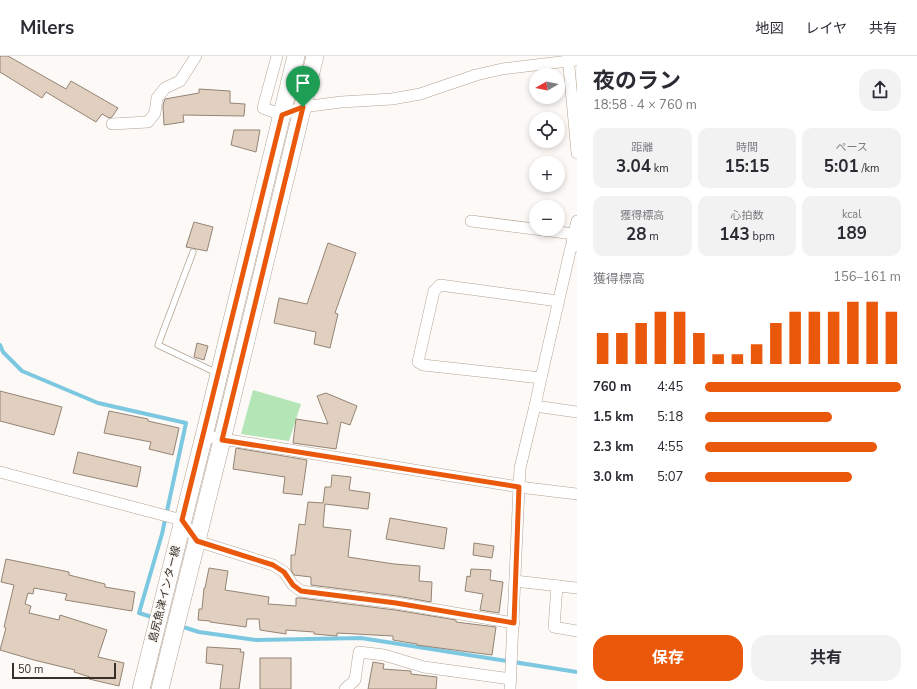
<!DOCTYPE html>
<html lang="ja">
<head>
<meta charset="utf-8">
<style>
	:root { --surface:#fff; --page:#f2f2f3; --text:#2b2b33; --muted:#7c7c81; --line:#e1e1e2; --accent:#ea580c }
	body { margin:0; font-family:"Nunito Sans","Noto Sans JP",sans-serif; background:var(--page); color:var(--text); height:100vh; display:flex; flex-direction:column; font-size:15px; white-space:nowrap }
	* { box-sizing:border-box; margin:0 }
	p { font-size:13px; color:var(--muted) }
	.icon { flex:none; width:22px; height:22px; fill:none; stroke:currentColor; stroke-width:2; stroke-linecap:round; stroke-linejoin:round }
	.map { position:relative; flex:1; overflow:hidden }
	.details { display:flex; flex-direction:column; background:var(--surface); width:340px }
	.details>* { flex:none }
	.needle { width:26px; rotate:261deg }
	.controls { position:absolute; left:529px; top:12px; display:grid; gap:8px }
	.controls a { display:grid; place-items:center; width:36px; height:36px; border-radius:50%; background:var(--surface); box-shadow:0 2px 6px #0003; font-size:20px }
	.scale { position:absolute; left:12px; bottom:10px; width:104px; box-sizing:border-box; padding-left:4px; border:2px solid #363029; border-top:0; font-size:11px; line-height:14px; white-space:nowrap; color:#363029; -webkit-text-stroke:3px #fdf9f6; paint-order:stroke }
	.pin { position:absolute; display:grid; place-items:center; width:34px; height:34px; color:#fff; margin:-41px -17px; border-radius:50% 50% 50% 0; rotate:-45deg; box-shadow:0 0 4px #0007 }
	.pin .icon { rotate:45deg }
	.round { display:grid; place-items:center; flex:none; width:42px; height:42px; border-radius:16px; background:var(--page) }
	.overview { display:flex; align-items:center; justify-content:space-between; height:68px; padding:0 16px }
	h1 { font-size:22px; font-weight:700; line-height:30px }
	.figures { display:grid; grid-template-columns:repeat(3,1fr); gap:6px; height:68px; padding:4px 16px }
	.figures div { display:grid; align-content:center; border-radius:10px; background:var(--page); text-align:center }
	.figures b { font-size:17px; font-weight:700 }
	.figures small { font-size:11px; font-weight:400 }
	.figures p { font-size:11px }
	.chart { height:112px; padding:8px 16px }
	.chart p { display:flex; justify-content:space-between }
	.chart svg { width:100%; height:72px; margin-top:4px; stroke:var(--accent); stroke-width:6 }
	.cta { display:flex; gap:8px; margin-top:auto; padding:8px 16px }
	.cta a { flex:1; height:46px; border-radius:16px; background:var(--accent); color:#fff; font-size:16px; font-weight:700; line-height:46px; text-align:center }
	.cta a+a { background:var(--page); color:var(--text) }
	ul { padding:0 16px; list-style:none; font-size:13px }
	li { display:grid; grid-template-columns:64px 48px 1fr; align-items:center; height:30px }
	li i { height:10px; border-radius:5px; background:var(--accent) }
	header { display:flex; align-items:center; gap:24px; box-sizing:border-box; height:56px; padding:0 20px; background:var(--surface); border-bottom:1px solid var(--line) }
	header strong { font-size:19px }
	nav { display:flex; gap:22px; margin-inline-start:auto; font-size:14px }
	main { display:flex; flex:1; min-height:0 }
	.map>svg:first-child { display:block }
	.green { fill:#b4e5b7 }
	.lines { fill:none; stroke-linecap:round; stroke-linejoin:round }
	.stream { stroke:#7dc8e1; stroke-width:4 }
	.building { fill:#e1d0bf; stroke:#948475 }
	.service-casing { stroke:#b3a393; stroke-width:7 }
	.minor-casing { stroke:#b3a393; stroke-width:12 }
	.primary-casing { stroke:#b3a393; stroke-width:18 }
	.service { stroke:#fff; stroke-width:5.5 }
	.minor { stroke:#fff; stroke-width:11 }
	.primary { stroke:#fff; stroke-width:17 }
	.route-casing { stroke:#fff; stroke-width:8 }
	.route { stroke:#ea580c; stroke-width:5 }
	.labels { text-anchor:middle; stroke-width:3; stroke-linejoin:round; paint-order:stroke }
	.street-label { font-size:11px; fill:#363029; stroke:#fdf9f6 }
</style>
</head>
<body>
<header>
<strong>Milers</strong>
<nav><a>地図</a><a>レイヤ</a><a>共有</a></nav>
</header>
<main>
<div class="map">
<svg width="577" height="633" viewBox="0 0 577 633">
	<rect width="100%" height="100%" fill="#fdf9f6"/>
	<!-- green -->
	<path class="green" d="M253 334 301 348 289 385 241 378Z"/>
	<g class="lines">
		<!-- stream -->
		<g class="stream">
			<path d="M0 289 3 296 22 315 98 347 186 367 162 478 139 557 155 562"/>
			<path d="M180 570 199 576 256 584 361 582 577 616"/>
		</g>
	</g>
	<!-- building -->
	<g class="building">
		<path d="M0 0H8L66 33 71 25 118 52 112 61 109 62 102 58 96 66 46 36 42 42 0 16Z"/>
		<path d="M199 33 230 35V47L245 48 244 60 183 59 184 66 164 69 163 49 165 43 199 37Z"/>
		<path d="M234 74H260L256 96 231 89Z"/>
		<path d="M194 166 213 171 207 195 186 191Z"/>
		<path d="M328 187 356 197 335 257 338 258 330 292 314 288 316 276 274 267 279 242 307 248Z"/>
		<path d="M197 287 208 290 204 304 194 301Z"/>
		<path d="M0 335 62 351 54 379 0 365Z"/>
		<path d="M326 337 357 350 350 369 341 366 336 393 293 387 296 363 328 368 317 340Z"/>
		<path d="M109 355 148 363V365L179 372 173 399 149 393 151 386 104 377Z"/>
		<path d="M236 392 307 404 302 439 283 437 285 421 233 413Z"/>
		<path d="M78 396 141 411 137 431 73 417Z"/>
		<path d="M332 419 351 421 349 434 370 437 368 453 325 448 323 471 351 474 348 501 394 508 420 510 419 525 432 526 431 546 397 540 311 529V521L294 519 291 514V499H295L299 468 305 469 308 446 323 447 325 431H331Z"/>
		<path d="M390 462 447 472 444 493 386 483Z"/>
		<path d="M474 487 494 490 492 502 473 499Z"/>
		<path d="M6 503 69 516V519L105 528V531L135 536 132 555 65 544 67 538 34 532 33 538 28 537 25 548 31 550 29 557 59 564 60 559 107 574 98 601 124 607 119 630 89 623 90 621 74 616 75 614 34 604 0 594 6 572 4 571 14 529 1 526Z"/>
		<path d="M209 512 228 515 225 534 269 541 268 548 296 550V542H300L395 554 456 564V566L496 571 492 599 417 589V588L393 584V580L337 577V580L314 578V576L286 574V578L260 574 259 563H247L246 571 210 566V565L198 564 199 553H202L204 532H205Z"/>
		<path d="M471 513 491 514 490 524 503 526 499 557 480 554 483 538 465 535 467 520 470 521Z"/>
		<path d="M207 591 241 593 240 596H244L239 633H220L223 609 206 607Z"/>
		<rect x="260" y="602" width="31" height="31"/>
		<path d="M373 606 384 608 383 613 411 615V618L437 621 436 633H368Z"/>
	</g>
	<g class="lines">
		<defs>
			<path id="service" d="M193 196 158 289 217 317"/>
			<g id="minor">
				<path d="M277 0 263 52 282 59 303 51 341 46 392 43 420 38 476 19 502 13 577 4"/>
				<path d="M568 0 577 97"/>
				<path d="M112 68 148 66 155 57 157 42 165 32 180 25 196 0"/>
				<path d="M471 165 574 178"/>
				<path d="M572 185 577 165"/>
				<path d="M558 245 440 229 434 235 418 306 423 309 541 322 535 350 577 356"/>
				<path d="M541 322 571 191 577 190"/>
				<path d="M535 350 520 412 519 431 577 438"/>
				<path d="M204 380 519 431 510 633"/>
				<path d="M0 416 182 464 197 485 273 509 284 516 293 529 301 535 396 547 514 567"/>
				<path d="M515 525 577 532"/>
				<path d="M557 530 554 571 577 575"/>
				<path d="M345 633 355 624 359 596 384 599 424 611 511 623"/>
			</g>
			<g id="primary">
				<path d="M141 633 204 380 296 0"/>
				<path d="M160 633 222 384 315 0"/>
			</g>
		</defs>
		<!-- service casing -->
		<use href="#service" class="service-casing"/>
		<!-- minor casing -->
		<use href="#minor" class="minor-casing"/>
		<!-- primary casing -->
		<use href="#primary" class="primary-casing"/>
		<!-- service -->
		<use href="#service" class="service"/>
		<!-- minor -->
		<use href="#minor" class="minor"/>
		<!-- primary -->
		<use href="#primary" class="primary"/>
	</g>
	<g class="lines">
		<defs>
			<path id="route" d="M303 51 222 384 519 431 514 567 396 547 301 535 293 529 284 516 273 509 197 485 182 464 282 59Z"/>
		</defs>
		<!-- route casing -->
		<use href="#route" class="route-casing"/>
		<!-- route -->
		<use href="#route" class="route"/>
	</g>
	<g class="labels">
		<!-- street labels -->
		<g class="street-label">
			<text transform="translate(164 538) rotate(-76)" y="4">島尻魚津インター線</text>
		</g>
	</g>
</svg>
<div class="controls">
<a><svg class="needle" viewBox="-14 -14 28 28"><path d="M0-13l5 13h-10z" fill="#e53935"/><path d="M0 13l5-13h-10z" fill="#7c7c81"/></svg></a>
<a><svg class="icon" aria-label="locate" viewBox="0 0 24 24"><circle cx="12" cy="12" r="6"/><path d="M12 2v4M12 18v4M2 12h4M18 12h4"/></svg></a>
<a>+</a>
<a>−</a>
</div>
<div class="scale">50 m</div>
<div class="pin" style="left:303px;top:51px;background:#1e9e55"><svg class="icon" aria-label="arrive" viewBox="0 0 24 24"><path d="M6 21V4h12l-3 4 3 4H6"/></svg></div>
</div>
<section class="details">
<div class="overview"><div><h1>夜のラン</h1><p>18:58 · 4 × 760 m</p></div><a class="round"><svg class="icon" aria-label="share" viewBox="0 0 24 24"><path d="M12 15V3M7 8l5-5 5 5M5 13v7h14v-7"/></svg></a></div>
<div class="figures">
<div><p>距離</p><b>3.04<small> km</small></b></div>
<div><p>時間</p><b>15:15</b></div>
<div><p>ペース</p><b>5:01<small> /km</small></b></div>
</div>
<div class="figures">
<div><p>獲得標高</p><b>28<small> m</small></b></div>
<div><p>心拍数</p><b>143<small> bpm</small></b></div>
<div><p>kcal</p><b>189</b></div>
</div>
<div class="chart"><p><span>獲得標高</span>156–161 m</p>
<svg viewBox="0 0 160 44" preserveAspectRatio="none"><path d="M5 44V25M15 44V25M25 44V19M35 44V12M45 44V12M55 44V25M65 44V38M75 44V38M85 44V32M95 44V19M105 44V12M115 44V12M125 44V12M135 44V6M145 44V6M155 44V12"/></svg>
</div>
<ul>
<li><b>760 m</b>4:45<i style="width:100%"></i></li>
<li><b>1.5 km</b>5:18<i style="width:65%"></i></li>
<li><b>2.3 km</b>4:55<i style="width:88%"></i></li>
<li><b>3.0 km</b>5:07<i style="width:75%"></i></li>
</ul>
<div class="cta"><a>保存</a><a>共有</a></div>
</section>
</main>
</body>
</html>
